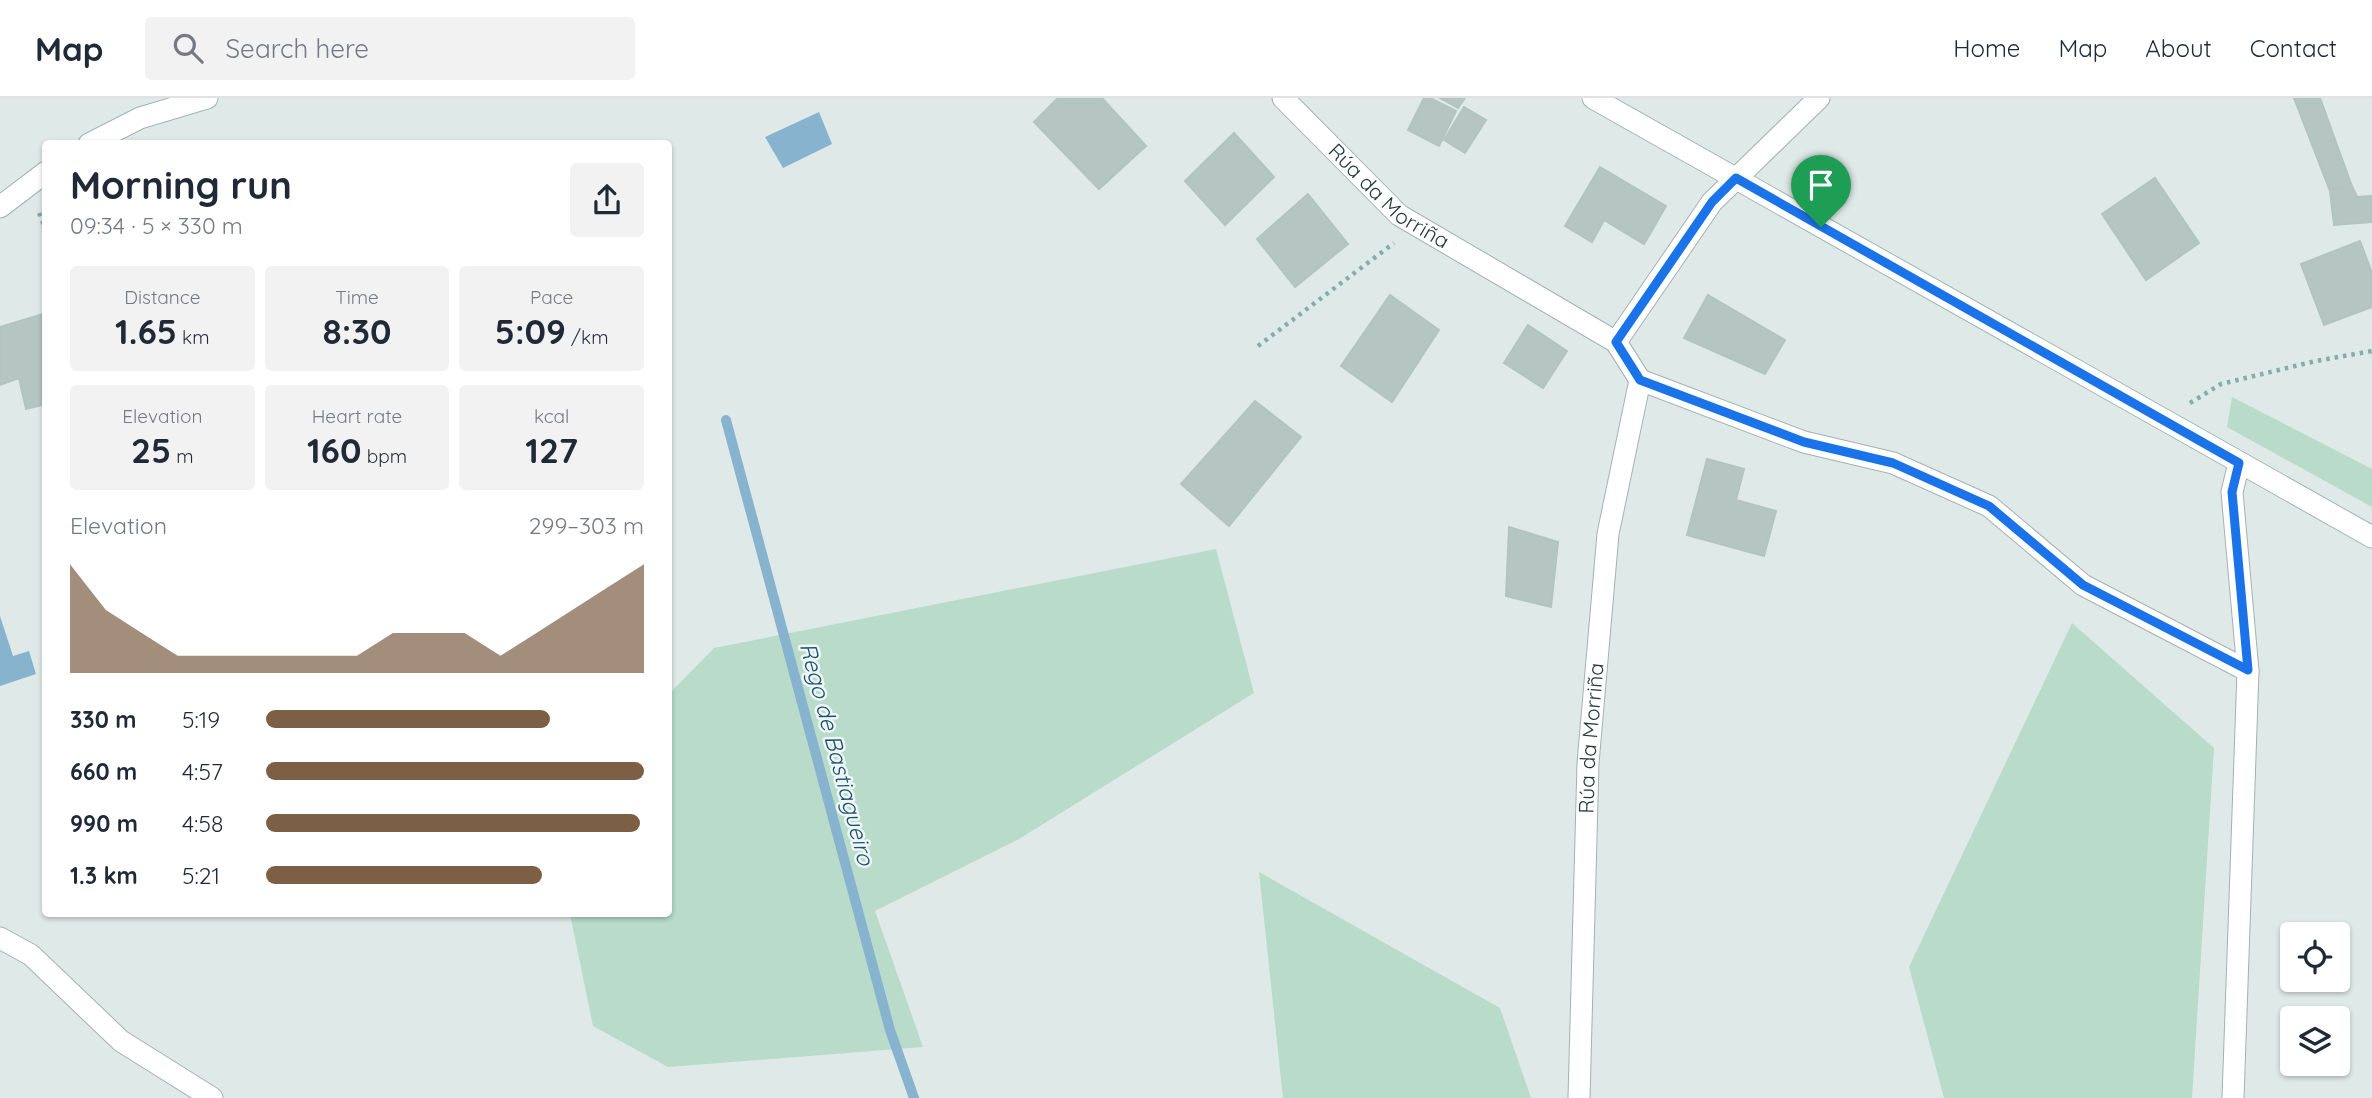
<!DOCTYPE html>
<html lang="en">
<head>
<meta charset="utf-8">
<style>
	:root { --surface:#fff; --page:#f2f2f3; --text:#1f2937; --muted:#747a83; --line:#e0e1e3; --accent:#7d5f45 }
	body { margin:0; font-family:Quicksand,sans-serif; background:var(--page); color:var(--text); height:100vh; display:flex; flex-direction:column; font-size:26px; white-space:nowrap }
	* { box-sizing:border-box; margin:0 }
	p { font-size:23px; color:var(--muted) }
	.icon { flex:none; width:38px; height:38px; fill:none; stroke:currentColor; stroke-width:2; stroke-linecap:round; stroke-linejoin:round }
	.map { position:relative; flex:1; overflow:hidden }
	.details { position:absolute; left:42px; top:42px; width:630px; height:777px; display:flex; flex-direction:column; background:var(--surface); border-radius:7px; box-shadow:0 2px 5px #0004 }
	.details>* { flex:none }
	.controls { position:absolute; left:2280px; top:824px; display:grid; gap:14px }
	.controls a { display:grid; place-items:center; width:70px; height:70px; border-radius:7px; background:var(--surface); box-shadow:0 2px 5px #0004; font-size:35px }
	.pin { position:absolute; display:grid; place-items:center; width:60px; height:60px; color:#fff; margin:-72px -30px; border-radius:50% 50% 50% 0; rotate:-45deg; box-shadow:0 0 7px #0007 }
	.pin .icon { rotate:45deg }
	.round { display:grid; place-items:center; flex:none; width:74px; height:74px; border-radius:7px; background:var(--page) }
	.head { display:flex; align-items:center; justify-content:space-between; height:119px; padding:0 28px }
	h1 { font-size:38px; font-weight:800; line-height:52px }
	.stats { display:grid; grid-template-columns:repeat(3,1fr); gap:10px; height:119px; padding:7px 28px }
	.stats div { display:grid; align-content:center; border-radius:7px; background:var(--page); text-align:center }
	.stats b { font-size:35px; font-weight:800 }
	.stats small { font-size:19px; font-weight:400 }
	.stats p { font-size:19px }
	.chart { height:196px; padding:14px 28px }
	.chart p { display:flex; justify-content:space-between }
	.chart svg { width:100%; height:126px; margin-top:7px; fill:var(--accent); opacity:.7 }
	ul { padding:0 28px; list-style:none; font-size:23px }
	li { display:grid; grid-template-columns:112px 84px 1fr; align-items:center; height:52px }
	li i { height:18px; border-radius:9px; background:var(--accent) }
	header { display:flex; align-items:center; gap:42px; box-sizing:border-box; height:98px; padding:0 35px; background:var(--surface); border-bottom:2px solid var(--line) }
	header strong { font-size:33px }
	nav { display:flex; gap:38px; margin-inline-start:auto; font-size:24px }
	.search { width:490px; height:63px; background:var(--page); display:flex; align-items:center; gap:18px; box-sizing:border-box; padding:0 24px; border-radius:7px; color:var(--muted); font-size:26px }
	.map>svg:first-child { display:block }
	.green { fill:#b8dbca }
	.water { fill:#87b3cf }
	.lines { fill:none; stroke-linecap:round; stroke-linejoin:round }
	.stream { stroke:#87b3cf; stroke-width:10 }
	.building { fill:#b5c5c2; stroke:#b2c4c0; stroke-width:2 }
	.street-casing { stroke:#a2b2b0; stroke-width:23 }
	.secondary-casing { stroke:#9eb6b3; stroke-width:23 }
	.path { stroke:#80aeaa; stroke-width:4.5; stroke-dasharray:3.5 5; stroke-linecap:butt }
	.street { stroke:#fff; stroke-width:21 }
	.secondary { stroke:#fff; stroke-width:21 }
	.route-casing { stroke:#fff; stroke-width:14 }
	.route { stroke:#1a73e8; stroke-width:9 }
	.labels { text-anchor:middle; stroke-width:5; stroke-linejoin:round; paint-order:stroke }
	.street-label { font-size:21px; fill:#203a39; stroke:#eff7f5 }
	.water-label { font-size:23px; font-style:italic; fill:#1c5175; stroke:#eff7f5 }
</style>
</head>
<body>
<header>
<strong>Map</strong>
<div class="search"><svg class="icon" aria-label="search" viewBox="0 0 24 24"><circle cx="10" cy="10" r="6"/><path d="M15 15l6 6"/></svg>Search here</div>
<nav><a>Home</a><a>Map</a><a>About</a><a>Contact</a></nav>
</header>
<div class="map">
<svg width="2372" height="1000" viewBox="0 0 2372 1000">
	<rect width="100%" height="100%" fill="#dfeae8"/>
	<!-- green -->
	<g class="green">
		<path d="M2232 299 2372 371V409L2227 329Z"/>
		<path d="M1216 451 1254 595 1019 741 875 813 923 949 668 969 593 928 570 816H668L669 596 714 550Z"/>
		<path d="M2072 525 2214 650 2192 1000H1944L1909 869Z"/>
		<path d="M1259 774 1500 910 1531 1000H1283Z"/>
	</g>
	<!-- water -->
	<g class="water">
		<path d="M819 14 832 46 783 70 765 39Z"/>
		<path d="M0 518 13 558 29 553 36 576 0 588Z"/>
	</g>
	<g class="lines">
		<!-- stream -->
		<path class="stream" d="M726 322 890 932 914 1000"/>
	</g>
	<!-- building -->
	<g class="building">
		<path d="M1058 0H1102L1146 48 1099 91 1034 24Z"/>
		<path d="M1424 0H1430L1456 13 1439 48 1408 32Z"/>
		<path d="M1440 0H1465L1458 10Z"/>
		<path d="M2294 0H2320L2351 86 2330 93Z"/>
		<path d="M1464 9 1486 22 1465 55 1444 42Z"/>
		<path d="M1234 35 1274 79 1225 127 1185 83Z"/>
		<path d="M1600 69 1666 108 1644 146 1604 122 1592 144 1565 128Z"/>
		<path d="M2155 80 2199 145 2146 182 2102 116Z"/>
		<path d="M2351 86 2357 99 2372 98V124L2334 127 2330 93Z"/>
		<path d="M1308 96 1348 146 1295 189 1257 141Z"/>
		<path d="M2360 143 2372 175V209L2324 227 2301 166Z"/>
		<path d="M1390 197 1439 232 1392 304 1341 268Z"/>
		<path d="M1708 197 1785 242 1765 276 1684 240Z"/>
		<path d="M46 215V306L26 311 19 280 0 287V229Z"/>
		<path d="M1528 227 1567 253 1543 290 1504 265Z"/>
		<path d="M1255 303 1301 339 1229 428 1181 386Z"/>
		<path d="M1707 361 1744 371 1736 402 1776 413 1764 458 1687 437Z"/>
		<path d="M1509 429 1558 444 1551 509 1506 498Z"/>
	</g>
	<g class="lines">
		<defs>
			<g id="street">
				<path id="s1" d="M1283 0 1399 117 1616 244 1640 282 1804 344 1893 365 1989 408 2083 487 2248 573"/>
				<path d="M1616 244 1712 104 1819 0"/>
				<path d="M0 840 31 857 121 943 212 1000"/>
				<path id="s2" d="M1579 1000 1588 665 1608 436 1640 282"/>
				<path d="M2233 1000 2248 573 2232 394 2239 365"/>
			</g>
			<g id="secondary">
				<path d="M1593 0 2372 439"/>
				<path d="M89 46 140 20 207 0"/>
				<path d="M0 109 46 74"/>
			</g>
		</defs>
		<!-- street casing -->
		<use href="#street" class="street-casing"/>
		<!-- secondary casing -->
		<use href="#secondary" class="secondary-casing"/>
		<!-- path -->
		<g class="path">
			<path d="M39 115 46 132"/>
			<path d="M1258 248 1394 145"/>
			<path d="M2190 305 2221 286 2316 263 2372 253"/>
		</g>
		<!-- street -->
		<use href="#street" class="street"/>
		<!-- secondary -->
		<use href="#secondary" class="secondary"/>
	</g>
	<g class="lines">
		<defs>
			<path id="route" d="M1736 80 2239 365 2232 394 2248 572 2083 487 1989 408 1893 365 1804 344 1640 282 1616 244 1712 104Z"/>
		</defs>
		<!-- route casing -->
		<use href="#route" class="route-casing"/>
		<!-- route -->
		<use href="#route" class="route"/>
	</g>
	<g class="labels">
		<!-- street labels -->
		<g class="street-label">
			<text dy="7" stroke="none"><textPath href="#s1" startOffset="145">Rúa da Morriña</textPath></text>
			<text dy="7" stroke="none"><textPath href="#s2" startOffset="360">Rúa da Morriña</textPath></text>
		</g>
		<!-- water labels -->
		<g class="water-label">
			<text transform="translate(837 656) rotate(75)" y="8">Rego de Bastiagueiro</text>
		</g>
	</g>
</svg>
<div class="controls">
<a><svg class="icon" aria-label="locate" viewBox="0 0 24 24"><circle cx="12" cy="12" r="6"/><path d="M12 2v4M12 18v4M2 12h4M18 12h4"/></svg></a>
<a><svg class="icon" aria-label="layers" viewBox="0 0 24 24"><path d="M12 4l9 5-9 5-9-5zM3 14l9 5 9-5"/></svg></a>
</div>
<div class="pin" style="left:1821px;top:129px;background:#1e9e55"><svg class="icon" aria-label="arrive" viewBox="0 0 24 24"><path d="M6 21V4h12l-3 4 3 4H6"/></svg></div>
<section class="details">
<div class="head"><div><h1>Morning run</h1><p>09:34 · 5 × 330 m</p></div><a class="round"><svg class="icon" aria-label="share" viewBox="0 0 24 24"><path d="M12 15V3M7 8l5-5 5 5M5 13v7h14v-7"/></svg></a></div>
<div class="stats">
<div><p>Distance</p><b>1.65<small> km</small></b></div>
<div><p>Time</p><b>8:30</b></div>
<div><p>Pace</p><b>5:09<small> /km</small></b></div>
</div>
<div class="stats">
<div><p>Elevation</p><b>25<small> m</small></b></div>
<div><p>Heart rate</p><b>160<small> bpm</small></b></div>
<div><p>kcal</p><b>127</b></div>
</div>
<div class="chart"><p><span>Elevation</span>299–303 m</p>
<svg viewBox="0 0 160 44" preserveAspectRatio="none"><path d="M0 44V6L10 22L20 30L30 38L40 38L50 38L60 38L70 38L80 38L90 30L100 30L110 30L120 38L130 30L140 22L150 14L160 6V44z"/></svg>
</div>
<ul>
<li><b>330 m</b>5:19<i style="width:75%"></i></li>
<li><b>660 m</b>4:57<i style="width:100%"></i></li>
<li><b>990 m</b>4:58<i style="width:99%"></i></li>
<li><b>1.3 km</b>5:21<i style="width:73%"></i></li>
</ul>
</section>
</div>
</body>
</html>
